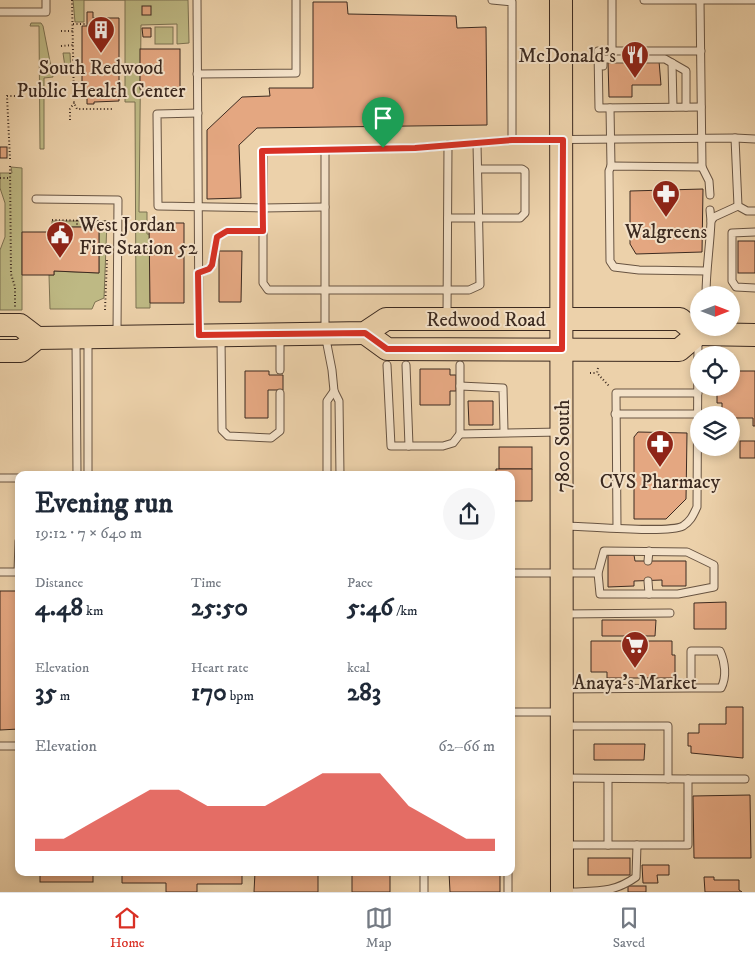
<!DOCTYPE html>
<html lang="en">
<head>
<meta charset="utf-8">
<style>
	:root { --surface:#fff; --page:#f6f6f7; --text:#1f2937; --muted:#747a83; --line:#e0e1e3; --accent:#d93025 }
	body { margin:0; font-family:"IM FELL DW Pica",serif; background:var(--page); color:var(--text); height:100vh; display:flex; flex-direction:column; font-size:19px; white-space:nowrap }
	* { box-sizing:border-box; margin:0 }
	p { font-size:16px; color:var(--muted) }
	.icon { flex:none; width:28px; height:28px; fill:none; stroke:currentColor; stroke-width:2; stroke-linecap:round; stroke-linejoin:round }
	.map { position:relative; flex:1; overflow:hidden }
	.side { position:absolute; left:15px; top:471px; width:500px; height:405px; display:flex; flex-direction:column; background:var(--surface); border-radius:10px; box-shadow:0 2px 8px #0003 }
	.side>* { flex:none }
	.needle { width:32px; rotate:90deg }
	.tools { position:absolute; left:690px; top:286px; display:grid; gap:10px }
	.tools a { display:grid; place-items:center; width:50px; height:50px; border-radius:50%; background:var(--surface); box-shadow:0 2px 8px #0003; font-size:25px }
	.pin { position:absolute; display:grid; place-items:center; width:42px; height:42px; color:#fff; margin:-51px -21px; border-radius:50% 50% 50% 0; rotate:-45deg; box-shadow:0 0 5px #0007 }
	.pin .icon { rotate:45deg }
	.round { display:grid; place-items:center; flex:none; width:52px; height:52px; border-radius:26px; background:var(--page) }
	.head { display:flex; align-items:center; justify-content:space-between; height:85px; padding:0 20px }
	h1 { font-size:28px; font-weight:800; line-height:38px }
	.figures { display:grid; grid-template-columns:repeat(3,1fr); gap:8px; height:85px; padding:5px 20px }
	.figures div { display:grid; align-content:center }
	.figures b { font-size:25px; font-weight:800 }
	.figures small { font-size:14px; font-weight:400 }
	.figures p { font-size:14px }
	.chart { height:140px; padding:10px 20px }
	.chart p { display:flex; justify-content:space-between }
	.chart svg { width:100%; height:90px; margin-top:5px; fill:var(--accent); opacity:.7 }
	.tabs { display:flex; justify-content:space-around; align-items:center; height:70px; border-top:1px solid var(--line); background:var(--surface); font-size:14px; color:var(--muted) }
	.tabs a { display:grid; justify-items:center; gap:2px }
	.tabs .on { color:var(--accent) }
	.map>svg:first-child { display:block }
	.green { fill:#beb984; stroke:#7d7252 }
	.building { fill:#e4a781; stroke:#3c2a20 }
	.lines { fill:none; stroke-linecap:round; stroke-linejoin:round }
	.lane-casing { stroke:#685442; stroke-width:9 }
	.primary-casing { stroke:#3c2a20; stroke-width:24 }
	.path { stroke:#3c2a20; stroke-width:2; stroke-dasharray:1 2.5; stroke-linecap:butt }
	.lane { stroke:#f3e1c8; stroke-width:7 }
	.primary { stroke:#ecd1aa; stroke-width:22 }
	.route-casing { stroke:#fff; stroke-width:10 }
	.route { stroke:#d93025; stroke-width:6 }
	.labels { text-anchor:middle; stroke-width:4; stroke-linejoin:round; paint-order:stroke }
	.poi-label { font-size:20px; fill:#3c2a20; stroke:#f3e1c8 }
	.street-label { font-size:20px; fill:#3c2a20; stroke:#f3e1c8 }
</style>
</head>
<body>
<div class="map">
<svg width="755" height="892" viewBox="0 0 755 892">
	<rect width="100%" height="100%" fill="#ecd1aa"/>
	<filter id="stains"><feTurbulence type="fractalNoise" baseFrequency=".004" numOctaves="4"/><feColorMatrix values="0 0 0 0 .2 0 0 0 0 .09 0 0 0 0 .02 0 0 0 .5 -.17"/></filter>
	<radialGradient id="worn" r=".72"><stop offset=".6" stop-color="#630" stop-opacity="0"/><stop offset="1" stop-color="#630" stop-opacity=".3"/></radialGradient>
	<!-- green -->
	<g class="green">
		<path d="M73 0H188L189 43 177 44V24L141 25 139 212H147V234H150V308H136L135 102H125V0H84V22H75Z"/>
		<path d="M31 23H41L43 26 53 77 44 78V149H40L39 26H30Z"/>
		<rect x="155" y="27" width="18" height="17"/>
		<path d="M63 53H70L71 73 66 74Z"/>
		<path d="M11 167 22 168V310H0V250L5 237V203L0 188V173H12Z"/>
		<path d="M52 221H107L104 298 95 302 92 309H50L49 275H54V271L99 273V227H60L55 235V231H52Z"/>
	</g>
	<!-- building -->
	<g class="building">
		<path d="M313 2H347L348 14 456 16 457 28 486 27 487 125 257 128 239 145 241 198 207 199V130L242 97 270 96 269 88H313Z"/>
		<rect x="142" y="6" width="9" height="9"/>
		<path d="M87 12H93V18H119V101L94 102V104H87V91H82V26H87Z"/>
		<path d="M142 28H151V37H143Z"/>
		<rect x="140" y="49" width="40" height="40"/>
		<path d="M659 61 661 85H632V97H609L608 62Z"/>
		<rect x="0" y="147" width="7" height="11"/>
		<path d="M703 189 702 252 636 254 630 244V191Z"/>
		<path d="M149 223H184V303H150Z"/>
		<path d="M70 227H99V273L54 271V275H22V232H54V236H70Z"/>
		<rect x="738" y="241" width="17" height="32"/>
		<path d="M219 251H242L241 302H219Z"/>
		<path d="M420 369H450V375H456V391H450V405H420Z"/>
		<path d="M245 371H269V375H283V390H268V418H245Z"/>
		<path d="M731 371H755V426H753V418H731V415H722V403H717V388H731Z"/>
		<path d="M468 401H493V425H469Z"/>
		<path d="M638 432 687 433 686 499 666 519H634V437Z"/>
		<rect x="740" y="441" width="15" height="17"/>
		<rect x="499" y="447" width="33" height="22"/>
		<path d="M496 469H532V501H511V475H496Z"/>
		<path d="M608 555H634L635 561H686V586H662V580L634 581V586L608 587Z"/>
		<path d="M0 591H19V729L0 730Z"/>
		<path d="M726 602V629H694V603Z"/>
		<path d="M602 620H656L655 636H602Z"/>
		<path d="M591 641H672V655H675V678H607V672H591Z"/>
		<path d="M726 707H743V758L691 753V746H688V733H699V724H726Z"/>
		<path d="M594 744H645L644 760H594Z"/>
		<path d="M750 795 751 858H694L693 796Z"/>
		<rect x="588" y="858" width="42" height="17"/>
		<path d="M642 865H669V875H657L658 883H643Z"/>
		<rect x="40" y="872" width="53" height="10"/>
		<path d="M122 872H242V884H197V892H166V883H122Z"/>
		<path d="M255 872H318V892H254Z"/>
		<rect x="352" y="872" width="38" height="20"/>
		<path d="M449 872H500V892H450Z"/>
		<path d="M704 877H714V880H739V890L742 892H705Z"/>
		<rect x="628" y="886" width="18" height="6"/>
	</g>
	<g class="lines">
		<defs>
			<g id="lane">
				<path d="M197 0 199 332"/>
				<path d="M492 0 512 2V140"/>
				<path d="M612 0V51"/>
				<path d="M644 0H755"/>
				<path d="M700 1 702 167 611 166 609 171 610 261 614 267 639 270 706 271"/>
				<path d="M0 12H46V0"/>
				<path d="M701 51H598L599 108 701 107"/>
				<path d="M672 63 673 107"/>
				<path d="M603 66V59H665L686 71V107"/>
				<path d="M197 74 296 73V0"/>
				<path d="M610 108 611 166"/>
				<path d="M198 113 157 114 158 206 263 208V151L415 148 512 140 735 138 738 206 747 211H755"/>
				<path d="M735 138 755 139"/>
				<path d="M325 150V334L332 370 334 391 339 401 340 475"/>
				<path d="M702 167 709 181 710 195"/>
				<path d="M36 199 118 200 117 333"/>
				<path d="M325 207 263 208V283L268 290H469L480 285 477 144"/>
				<path d="M710 210 711 221"/>
				<path d="M448 218H520L525 213V171L522 169H478"/>
				<path d="M755 232 732 233V281L736 287 755 288"/>
				<path d="M198 273 209 269 212 265 217 237 227 231H263"/>
				<path d="M706 295C706 270 710 246 711 221L714 217 738 206"/>
				<path d="M447 316 448 145"/>
				<path d="M221 338 222 430 228 436 271 438 280 431V393"/>
				<path d="M280 338V370"/>
				<path d="M76 340 77 475"/>
				<path d="M88 340V475"/>
				<path d="M387 365 391 446H443L453 443 460 434"/>
				<path d="M406 365 409 446"/>
				<path d="M460 365V434L560 432"/>
				<path d="M460 386 503 388 504 431"/>
				<path d="M615 414H697"/>
				<path d="M327 475V401L334 391"/>
				<path d="M0 478H19"/>
				<path d="M564 526C586 526 668 534 683 526 691 521 693 515 697 507L698 341"/>
				<path d="M617 528 616 393H698"/>
				<path d="M604 551 687 552 714 565V587L678 594H600L598 573Z"/>
				<path d="M648 561 649 551"/>
				<path d="M0 572H19"/>
				<path d="M18 572 19 541"/>
				<path d="M511 573H598"/>
				<path d="M648 581 649 594"/>
				<path d="M564 614 670 613"/>
				<path d="M564 689 691 688V651H720C725 662 727 677 721 688H691"/>
				<path d="M511 712H558"/>
				<path d="M564 726H668V779"/>
				<path d="M0 746H19"/>
				<path d="M564 778 688 779V845H564"/>
				<path d="M608 779V845"/>
				<path d="M688 779H745"/>
				<path d="M424 892V872"/>
				<path d="M508 892V872"/>
				<path d="M574 892C600 891 615 892 636 877L637 845"/>
			</g>
			<g id="primary">
				<path d="M561 0 562 892"/>
				<path d="M0 325H20L37 338"/>
				<path d="M365 333 387 349 679 350 698 334"/>
				<path d="M0 351H21L37 338 365 333 386 319H680L698 334 755 335"/>
			</g>
		</defs>
		<!-- lane casing -->
		<use href="#lane" class="lane-casing"/>
		<!-- primary casing -->
		<use href="#primary" class="primary-casing"/>
		<!-- path -->
		<g class="path">
			<path d="M72 0 74 103 77 109H114"/>
			<path d="M73 24H87"/>
			<path d="M61 31H73"/>
			<path d="M61 46 73 45"/>
			<path d="M74 83 82 82"/>
			<path d="M70 120V109L74 103"/>
			<path d="M10 159 7 96H17"/>
			<path d="M10 166 11 274 15 287V309"/>
			<path d="M0 178H10"/>
			<path d="M52 220 108 221"/>
			<path d="M77 220V226"/>
			<path d="M105 310 107 259"/>
			<path d="M598 368 597 373 609 386"/>
			<path d="M590 373H597"/>
		</g>
		<!-- lane -->
		<use href="#lane" class="lane"/>
		<!-- primary -->
		<use href="#primary" class="primary"/>
	</g>
	<g class="lines">
		<defs>
			<path id="route" d="M512 140H563L562 349H387L365 333 199 335 198 273 209 269 212 265 217 237 227 231H263L262 151 415 148Z"/>
		</defs>
		<!-- route casing -->
		<use href="#route" class="route-casing"/>
		<!-- route -->
		<use href="#route" class="route"/>
	</g>
	<!-- icons -->
	<defs>
		<symbol id="building-pin" viewBox="-11 -11 22 30"><path d="M0 17L-7.5 6A9.5 9.5 0 1 1 7.5 6Z" fill="#8f2418" stroke="#f3e1c8"/><path d="M-4-6H4V6H1V3H-1V6H-4ZM-2.5-4.3h1.7v1.8h-1.7ZM.8-4.3h1.7v1.8H.8ZM-2.5-1h1.7V.8h-1.7ZM.8-1h1.7V.8H.8Z" fill="#fff"/></symbol>
		<symbol id="restaurant-pin" viewBox="-11 -11 22 30"><path d="M0 17L-7.5 6A9.5 9.5 0 1 1 7.5 6Z" fill="#8f2418" stroke="#f3e1c8"/><path d="M-5-6h1v4h1v-4h1v4h1v-4h1v5L-1.5 .5V6h-2V.5L-5-1ZM5-6V6H3V1.5H1.5Q1.5-4 5-6Z" fill="#fff"/></symbol>
		<symbol id="pharmacy-pin" viewBox="-11 -11 22 30"><path d="M0 17L-7.5 6A9.5 9.5 0 1 1 7.5 6Z" fill="#8f2418" stroke="#f3e1c8"/><path d="M-2-6h4v4h4v4h-4v4h-4v-4h-4v-4h4Z" fill="#fff"/></symbol>
		<symbol id="civic-pin" viewBox="-11 -11 22 30"><path d="M0 17L-7.5 6A9.5 9.5 0 1 1 7.5 6Z" fill="#8f2418" stroke="#f3e1c8"/><path d="M-.6-6.5H3V-4.5H.6V-3L4-1V1h2V6H-6V1h2V-1L-.6-3ZM-1.2 2.5V6h2.4V2.5Z" fill="#fff"/></symbol>
		<symbol id="supermarket-pin" viewBox="-11 -11 22 30"><path d="M0 17L-7.5 6A9.5 9.5 0 1 1 7.5 6Z" fill="#8f2418" stroke="#f3e1c8"/><path d="M-6-5.5h2.5l.6 2H6L4.5 2H-2.5L-4.4-4H-6ZM-1.5 3.2a1.3 1.3 0 1 0 .1 0ZM3 3.2a1.3 1.3 0 1 0 .1 0Z" fill="#fff"/></symbol>
	</defs>
	<g fill-rule="evenodd">
		<use href="#building-pin" x="85" y="14" width="32" height="43"/>
		<use href="#restaurant-pin" x="619" y="39" width="32" height="43"/>
		<use href="#pharmacy-pin" x="650" y="178" width="32" height="43"/>
		<use href="#civic-pin" x="44" y="219" width="32" height="43"/>
		<use href="#pharmacy-pin" x="644" y="428" width="32" height="43"/>
		<use href="#supermarket-pin" x="619" y="629" width="32" height="43"/>
	</g>
	<g class="labels">
		<!-- poi labels -->
		<g class="poi-label">
			<text x="616" y="62" text-anchor="end">McDonald's</text>
			<text x="101" y="74">South Redwood<tspan x="101" dy="23">Public Health Center</tspan></text>
			<text x="79" y="231" text-anchor="start">West Jordan<tspan x="79" dy="23">Fire Station 52</tspan></text>
			<text x="666" y="238">Walgreens</text>
			<text x="660" y="488">CVS Pharmacy</text>
			<text x="635" y="689">Anaya's Market</text>
		</g>
		<!-- street labels -->
		<g class="street-label">
			<text x="486" y="326">Redwood Road</text>
			<text transform="translate(562 446) rotate(-90)" y="7">7800 South</text>
		</g>
	</g>
	<rect width="100%" height="100%" filter="url(#stains)"/>
	<rect width="100%" height="100%" fill="url(#worn)"/>
</svg>
<div class="tools">
<a><svg class="needle" viewBox="-14 -14 28 28"><path d="M0-13l5 13h-10z" fill="#e53935"/><path d="M0 13l5-13h-10z" fill="#747a83"/></svg></a>
<a><svg class="icon" aria-label="locate" viewBox="0 0 24 24"><circle cx="12" cy="12" r="6"/><path d="M12 2v4M12 18v4M2 12h4M18 12h4"/></svg></a>
<a><svg class="icon" aria-label="layers" viewBox="0 0 24 24"><path d="M12 4l9 5-9 5-9-5zM3 14l9 5 9-5"/></svg></a>
</div>
<div class="pin" style="left:383px;top:148px;background:#1e9e55"><svg class="icon" aria-label="arrive" viewBox="0 0 24 24"><path d="M6 21V4h12l-3 4 3 4H6"/></svg></div>
<section class="side">
<div class="head"><div><h1>Evening run</h1><p>19:12 · 7 × 640 m</p></div><a class="round"><svg class="icon" aria-label="share" viewBox="0 0 24 24"><path d="M12 15V3M7 8l5-5 5 5M5 13v7h14v-7"/></svg></a></div>
<div class="figures">
<div><p>Distance</p><b>4.48<small> km</small></b></div>
<div><p>Time</p><b>25:50</b></div>
<div><p>Pace</p><b>5:46<small> /km</small></b></div>
</div>
<div class="figures">
<div><p>Elevation</p><b>35<small> m</small></b></div>
<div><p>Heart rate</p><b>170<small> bpm</small></b></div>
<div><p>kcal</p><b>283</b></div>
</div>
<div class="chart"><p><span>Elevation</span>62–66 m</p>
<svg viewBox="0 0 160 44" preserveAspectRatio="none"><path d="M0 44V38L10 38L20 30L30 22L40 14L50 14L60 22L70 22L80 22L90 14L100 6L110 6L120 6L130 22L140 30L150 38L160 38V44z"/></svg>
</div>
</section>
</div>
<nav class="tabs">
<a class="on"><svg class="icon" aria-label="home" viewBox="0 0 24 24"><path d="M3 11l9-7 9 7M6 9v11h12V9"/></svg>Home</a>
<a><svg class="icon" aria-label="map" viewBox="0 0 24 24"><path d="M3 6l6-2 6 2 6-2v14l-6 2-6-2-6 2zM9 4v14M15 6v14"/></svg>Map</a>
<a><svg class="icon" aria-label="saved" viewBox="0 0 24 24"><path d="M7 4h10v16l-5-4-5 4z"/></svg>Saved</a>
</nav>
</body>
</html>
